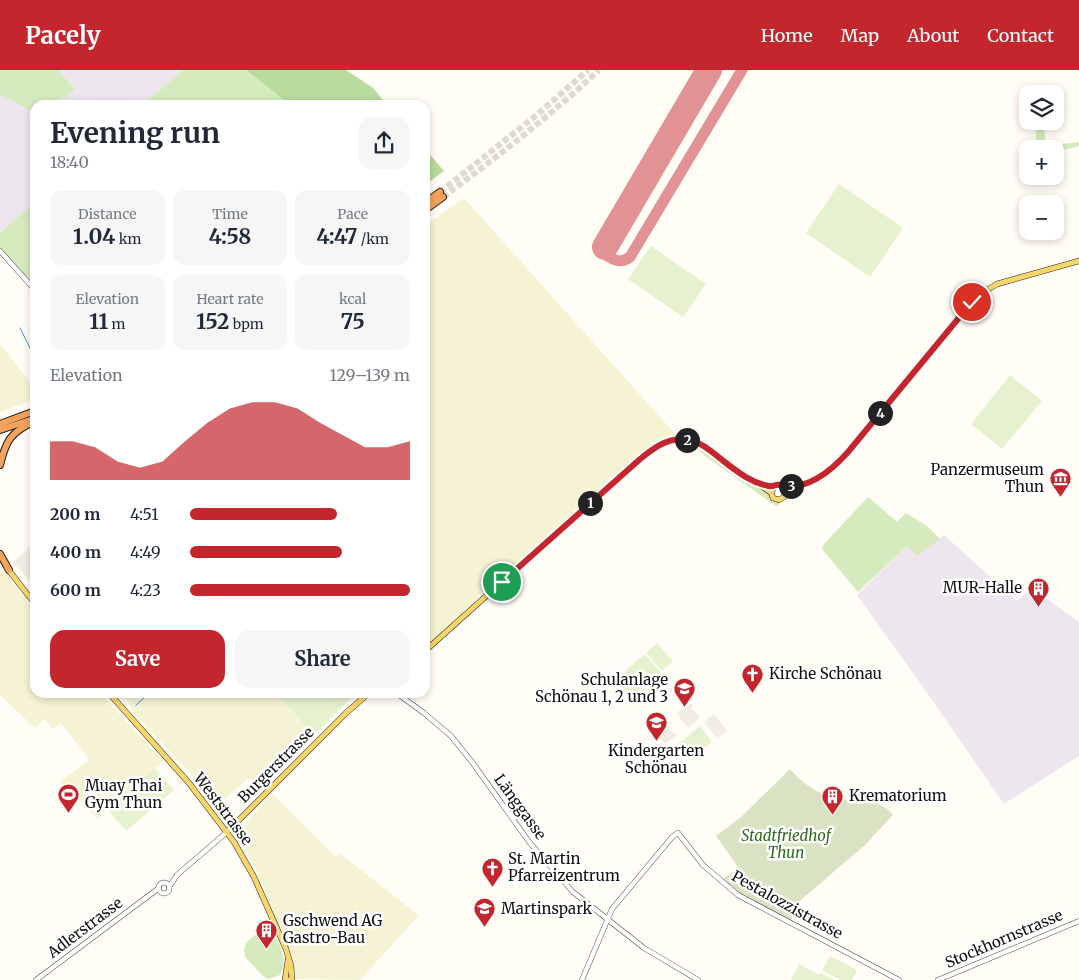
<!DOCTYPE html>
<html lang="en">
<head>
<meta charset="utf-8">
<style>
	:root { --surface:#fff; --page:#f6f6f7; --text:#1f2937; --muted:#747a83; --accent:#c4262e }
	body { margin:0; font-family:Merriweather,serif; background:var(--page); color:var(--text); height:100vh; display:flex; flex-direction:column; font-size:19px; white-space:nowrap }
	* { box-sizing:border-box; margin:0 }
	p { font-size:16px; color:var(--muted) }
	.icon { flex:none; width:28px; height:28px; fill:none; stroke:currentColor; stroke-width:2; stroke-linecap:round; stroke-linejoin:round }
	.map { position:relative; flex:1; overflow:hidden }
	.drawer { position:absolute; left:30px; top:30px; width:400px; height:598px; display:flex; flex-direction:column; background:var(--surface); border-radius:15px; box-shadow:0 2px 8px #0003 }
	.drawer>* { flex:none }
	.buttons { position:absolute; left:1019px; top:15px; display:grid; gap:10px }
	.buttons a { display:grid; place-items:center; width:45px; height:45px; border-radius:10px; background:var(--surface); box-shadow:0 2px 8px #0003; font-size:25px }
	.pin { position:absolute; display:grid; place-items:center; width:42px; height:42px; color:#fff; margin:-21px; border:2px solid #fff; border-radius:50%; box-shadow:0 1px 5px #0007 }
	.km { position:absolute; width:25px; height:25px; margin:-12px; border-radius:50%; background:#222; color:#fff; font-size:14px; line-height:25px; text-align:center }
	.round { display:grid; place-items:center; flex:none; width:52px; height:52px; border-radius:15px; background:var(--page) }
	.headline { display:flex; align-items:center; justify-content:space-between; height:85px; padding:0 20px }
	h1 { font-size:28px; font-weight:700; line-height:38px }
	.stats { display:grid; grid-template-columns:repeat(3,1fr); gap:8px; height:85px; padding:5px 20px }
	.stats div { display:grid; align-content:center; border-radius:12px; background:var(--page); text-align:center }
	.stats b { font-size:21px; font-weight:700 }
	.stats small { font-size:14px; font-weight:400 }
	.stats p { font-size:14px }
	.chart { height:140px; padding:10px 20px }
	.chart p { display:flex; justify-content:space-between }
	.chart svg { width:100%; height:90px; margin-top:5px; fill:var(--accent); opacity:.7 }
	.action { display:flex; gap:10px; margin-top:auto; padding:10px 20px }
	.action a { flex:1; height:58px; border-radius:15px; background:var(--accent); color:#fff; font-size:20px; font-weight:700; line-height:58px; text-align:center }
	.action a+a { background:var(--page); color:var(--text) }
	ul { padding:0 20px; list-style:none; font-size:16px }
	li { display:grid; grid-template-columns:80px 60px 1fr; align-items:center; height:38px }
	li i { height:12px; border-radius:6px; background:var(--accent) }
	header { display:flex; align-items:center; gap:30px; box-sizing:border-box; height:70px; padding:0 25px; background:var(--accent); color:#fff }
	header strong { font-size:24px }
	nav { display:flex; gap:28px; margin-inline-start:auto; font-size:18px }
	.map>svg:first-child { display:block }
	.industrial { fill:#eee6ef }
	.farmland { fill:#f6f3d4 }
	.green { fill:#d5ebbd }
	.forest { fill:#b9dc9c }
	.cemetery { fill:#d9e3c4 }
	.pitch { fill:#e6f2cf }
	.plaza { fill:#f1ede2 }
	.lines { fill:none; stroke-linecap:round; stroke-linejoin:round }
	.stream { stroke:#3f96cf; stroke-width:1 }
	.taxiway { stroke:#e29292; stroke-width:11 }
	.runway { stroke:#e29292; stroke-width:26 }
	.highway-tunnel { stroke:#dbdad3; stroke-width:6; stroke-dasharray:6 3; stroke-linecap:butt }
	.minor-casing { stroke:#444; stroke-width:5.5 }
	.major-casing { stroke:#222; stroke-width:6 }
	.highway-casing { stroke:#222; stroke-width:8 }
	.minor { stroke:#fff; stroke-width:4.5 }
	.major { stroke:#f9d66b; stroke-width:5 }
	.highway { stroke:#f5a25d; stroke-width:6 }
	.route-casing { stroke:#fff; stroke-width:10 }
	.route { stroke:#c4262e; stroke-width:6 }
	.labels { text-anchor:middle; stroke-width:5; stroke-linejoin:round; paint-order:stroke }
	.poi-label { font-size:15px; fill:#111; stroke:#fff; text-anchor:start }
	.street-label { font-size:15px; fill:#111; stroke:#fff }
	.park-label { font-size:15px; font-style:italic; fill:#2f6b1f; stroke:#fff }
</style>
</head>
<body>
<header>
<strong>Pacely</strong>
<nav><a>Home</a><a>Map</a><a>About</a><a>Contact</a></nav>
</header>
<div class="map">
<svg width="1079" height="910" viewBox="0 0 1079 910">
	<rect width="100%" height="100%" fill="#fffdf5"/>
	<!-- industrial -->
	<g class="industrial">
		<path d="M58 0H183L149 29 147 35H103L95 33 96 35H52L62 27 64 29 75 19Z"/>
		<path d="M0 25 16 31 23 38 30 39 35 44V131L0 163Z"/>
		<path d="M944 465 1017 531 1032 518 1079 552V686L1004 734 921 614 857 525 907 476 917 486Z"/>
	</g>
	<!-- farmland -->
	<g class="farmland">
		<path d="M464 128 676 365 667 367 649 379 531 483 480 524 475 533 425 577V156Z"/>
		<path d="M0 274 35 319V329L0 342Z"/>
		<path d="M0 496 35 542V622L100 623 163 691 97 748 73 722 60 712 90 690 61 653 53 659 45 649 35 658 0 625Z"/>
		<path d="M120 623H276L312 662 262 709 259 711 248 709 217 735 197 710 135 645 129 632Z"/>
		<path d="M270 721 336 787 340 784 419 845 360 910 294 909 290 881 271 840 266 822 254 795 241 773 238 763 264 733Z"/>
	</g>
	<!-- green -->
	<g class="green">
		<path d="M0 0H58L75 19 64 29 62 27 52 35H35V44L30 39 28 40C19 35 11 29 0 25Z"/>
		<path d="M183 0H246L290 35H147L149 29Z"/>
		<path d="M1036 51H1043L1046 76 1079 72V76L1055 82V79H1042L1036 69Z"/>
		<path d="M35 131V220L0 181V163Z"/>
		<path d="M692 374 698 376 742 408 768 421 780 434 777 436 773 434 705 386Z"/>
		<path d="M868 427 897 452 906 443 927 456 940 469 917 486 907 476 858 522 822 479 823 475Z"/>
		<path d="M269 853C276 867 290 890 280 905L269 909 264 907 245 887 244 879 246 873Z"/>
	</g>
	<!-- forest -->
	<g class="forest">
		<path d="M246 0H346L373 18 387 35H290Z"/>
		<path d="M425 79 444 101 425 115Z"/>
	</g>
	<!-- cemetery -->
	<path class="cemetery" d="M790 699C802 713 817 724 835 728 856 733 879 726 893 745L865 775 801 830 790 852 755 834 720 811 739 798 716 766 741 747Z"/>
	<!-- pitch -->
	<g class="pitch">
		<path d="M839 114 903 158 870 207 806 163Z"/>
		<path d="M651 176 706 214 683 247 628 209Z"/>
		<path d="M1010 305 1042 331 1002 379 971 354Z"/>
		<path d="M657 573 673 591 662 601 646 583Z"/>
		<path d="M645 584 661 602 632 627 616 609Z"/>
		<path d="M276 623H356L314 665Z"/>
		<path d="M700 656 712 672 689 690 677 675Z"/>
		<path d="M155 698 174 720 126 761 107 739Z"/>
		<path d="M830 886 857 900 852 910H840L822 900Z"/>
		<path d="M799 894 819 905 821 903 835 910H791Z"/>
	</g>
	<!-- plaza -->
	<g class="plaza">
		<path d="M32 475 34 477 35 476V517L13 492Z"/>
		<path d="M691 633 693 636 691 638 699 645V649L688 658 677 644Z"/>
		<path d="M714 644 727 661 717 668 704 652Z"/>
		<path d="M657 647 666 650 667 658 677 665 665 674 649 653Z"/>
	</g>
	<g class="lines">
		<!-- stream -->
		<g class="stream">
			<path d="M20 258 35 288"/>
			<path d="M136 635 151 622"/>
		</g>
		<!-- taxiway -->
		<path class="taxiway" d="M605 177 602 183C613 189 619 195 630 187L742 0"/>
		<!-- runway -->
		<path class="runway" d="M605 177 709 0"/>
		<!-- highway-tunnel -->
		<g class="highway-tunnel">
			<path d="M440 122 538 44 588 0"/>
			<path d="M443 127C497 87 550 46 599 0"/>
		</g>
		<defs>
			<g id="minor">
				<path d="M0 181 35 220"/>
				<path d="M395 622 424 643 451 666 472 692 530 773 573 822 644 878 698 910"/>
				<circle cx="164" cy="818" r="5.5"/>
				<path d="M169 817 177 805 227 762"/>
				<path d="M36 910 159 818"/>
				<path d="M582 910 612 839 673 766 678 763 703 795 738 825 899 910"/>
				<path d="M938 910 1079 851"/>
			</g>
			<g id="major">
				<path d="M784 417 786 421 784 427 779 430 773 428 771 422 775 416H796"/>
				<path d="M786 423 797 416 819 407 840 390 962 243 979 225 997 214 1079 191"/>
				<path d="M7 498 35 534"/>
				<path d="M425 581 631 396C650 380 675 359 701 375 712 381 722 390 732 398 744 407 760 413 771 423"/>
				<path d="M108 622 189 713 234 772 254 807 286 879 291 896 292 910"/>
				<path d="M227 762 346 643 370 622"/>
				<path d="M288 890 285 910H291"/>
			</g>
			<g id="highway">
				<path d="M425 133 440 122"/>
				<path d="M425 140 443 127"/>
				<path d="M0 354 35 341"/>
				<path d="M0 360 30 350"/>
				<path d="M0 395C6 370 11 362 35 351"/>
				<path d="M0 484 9 500"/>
			</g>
		</defs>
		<!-- minor casing -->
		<use href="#minor" class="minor-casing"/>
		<!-- major casing -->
		<use href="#major" class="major-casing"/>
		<!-- highway casing -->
		<use href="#highway" class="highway-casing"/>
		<!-- minor -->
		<use href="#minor" class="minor"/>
		<!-- major -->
		<use href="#major" class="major"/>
		<!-- highway -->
		<use href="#highway" class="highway"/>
	</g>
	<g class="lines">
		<defs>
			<path id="route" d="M502 512 639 390C651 380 666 368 683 369 700 370 713 383 726 393 739 403 752 413 769 416 773 417 775 414 780 415 786 416 781 417 787 417 811 417 833 399 848 382L972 232"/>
		</defs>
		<!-- route casing -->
		<use href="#route" class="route-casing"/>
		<!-- route -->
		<use href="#route" class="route"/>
	</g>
	<!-- icons -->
	<defs>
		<symbol id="museum-pin" viewBox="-11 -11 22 30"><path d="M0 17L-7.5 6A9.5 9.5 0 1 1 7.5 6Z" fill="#c4262e" stroke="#fff"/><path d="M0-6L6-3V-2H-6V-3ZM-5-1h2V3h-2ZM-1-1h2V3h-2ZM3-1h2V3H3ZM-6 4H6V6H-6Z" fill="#fff"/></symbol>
		<symbol id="building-pin" viewBox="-11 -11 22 30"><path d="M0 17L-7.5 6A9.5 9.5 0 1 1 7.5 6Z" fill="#c4262e" stroke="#fff"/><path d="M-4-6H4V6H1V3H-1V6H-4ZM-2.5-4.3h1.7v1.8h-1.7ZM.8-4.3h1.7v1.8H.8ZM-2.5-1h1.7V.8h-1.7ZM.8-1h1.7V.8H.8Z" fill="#fff"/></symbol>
		<symbol id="church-pin" viewBox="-11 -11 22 30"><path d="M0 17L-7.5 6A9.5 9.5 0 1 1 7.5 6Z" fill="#c4262e" stroke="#fff"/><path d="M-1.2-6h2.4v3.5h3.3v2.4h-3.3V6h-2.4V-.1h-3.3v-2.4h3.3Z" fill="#fff"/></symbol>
		<symbol id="school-pin" viewBox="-11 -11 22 30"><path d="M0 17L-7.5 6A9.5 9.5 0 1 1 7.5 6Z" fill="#c4262e" stroke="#fff"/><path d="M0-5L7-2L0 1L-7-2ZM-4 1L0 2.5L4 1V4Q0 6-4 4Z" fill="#fff"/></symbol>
		<symbol id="stadium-pin" viewBox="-11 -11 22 30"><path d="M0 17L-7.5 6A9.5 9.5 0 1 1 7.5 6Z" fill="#c4262e" stroke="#fff"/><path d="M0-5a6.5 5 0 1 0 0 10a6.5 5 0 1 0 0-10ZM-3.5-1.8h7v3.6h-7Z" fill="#fff"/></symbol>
	</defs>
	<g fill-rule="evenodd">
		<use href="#museum-pin" x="1048" y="396" width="25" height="34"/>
		<use href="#building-pin" x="1026" y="506" width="25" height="34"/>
		<use href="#church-pin" x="740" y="592" width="25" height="34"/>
		<use href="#school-pin" x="672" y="606" width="25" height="34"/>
		<use href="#school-pin" x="644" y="640" width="25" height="34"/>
		<use href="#stadium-pin" x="56" y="712" width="25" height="34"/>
		<use href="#building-pin" x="820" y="714" width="25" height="34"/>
		<use href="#church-pin" x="480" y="786" width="25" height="34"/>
		<use href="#school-pin" x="472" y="826" width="25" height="34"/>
		<use href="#building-pin" x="254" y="848" width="25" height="34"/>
	</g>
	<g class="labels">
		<!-- poi labels -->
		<g class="poi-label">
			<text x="1044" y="405" text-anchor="end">Panzermuseum<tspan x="1044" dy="17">Thun</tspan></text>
			<text x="1022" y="523" text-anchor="end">MUR-Halle</text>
			<text x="769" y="609">Kirche Schönau</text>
			<text x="668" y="615" text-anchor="end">Schulanlage<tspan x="668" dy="17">Schönau 1, 2 und 3</tspan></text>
			<text x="656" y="686" text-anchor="middle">Kindergarten<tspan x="656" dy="17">Schönau</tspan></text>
			<text x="85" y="721">Muay Thai<tspan x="85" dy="17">Gym Thun</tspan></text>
			<text x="849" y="731">Krematorium</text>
			<text x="508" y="794">St. Martin<tspan x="508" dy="17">Pfarreizentrum</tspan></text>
			<text x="501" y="844">Martinspark</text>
			<text x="283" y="856">Gschwend AG<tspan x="283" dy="17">Gastro-Bau</tspan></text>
		</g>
		<!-- street labels -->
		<g class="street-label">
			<text transform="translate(276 695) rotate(-45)" y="5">Burgerstrasse</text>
			<text transform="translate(520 737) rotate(54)" y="5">Länggasse</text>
			<text transform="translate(223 739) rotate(53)" y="5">Weststrasse</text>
			<text transform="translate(787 835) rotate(29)" y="5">Pestalozzistrasse</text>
			<text transform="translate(85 858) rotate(-37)" y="5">Adlerstrasse</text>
			<text transform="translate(1004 869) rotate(-23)" y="5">Stockhornstrasse</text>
		</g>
		<!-- park labels -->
		<g class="park-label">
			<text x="786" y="771">Stadtfriedhof<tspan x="786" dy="17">Thun</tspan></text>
		</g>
	</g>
</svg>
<div class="buttons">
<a><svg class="icon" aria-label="layers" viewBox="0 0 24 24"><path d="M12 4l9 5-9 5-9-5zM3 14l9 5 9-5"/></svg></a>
<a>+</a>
<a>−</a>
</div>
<div class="pin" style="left:502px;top:512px;background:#1e9e55"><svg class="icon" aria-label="arrive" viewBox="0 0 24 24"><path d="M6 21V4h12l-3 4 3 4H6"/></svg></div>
<div class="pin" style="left:972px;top:232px;background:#d93025"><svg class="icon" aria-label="check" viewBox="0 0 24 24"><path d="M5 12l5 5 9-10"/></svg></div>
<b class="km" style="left:590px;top:433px">1</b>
<b class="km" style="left:687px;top:370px">2</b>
<b class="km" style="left:791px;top:416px">3</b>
<b class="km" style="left:880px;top:343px">4</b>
<section class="drawer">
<div class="headline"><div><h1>Evening run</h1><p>18:40</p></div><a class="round"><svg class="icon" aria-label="share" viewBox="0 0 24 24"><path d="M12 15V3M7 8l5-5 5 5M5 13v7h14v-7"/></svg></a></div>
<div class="stats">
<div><p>Distance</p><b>1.04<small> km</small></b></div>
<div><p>Time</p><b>4:58</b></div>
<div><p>Pace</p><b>4:47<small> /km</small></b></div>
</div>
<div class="stats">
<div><p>Elevation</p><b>11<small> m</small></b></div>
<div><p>Heart rate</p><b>152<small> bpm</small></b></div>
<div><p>kcal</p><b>75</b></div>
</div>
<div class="chart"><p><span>Elevation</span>129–139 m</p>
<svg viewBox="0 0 160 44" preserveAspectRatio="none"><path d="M0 44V25L10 25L20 28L30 35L40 38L50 35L60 25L70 16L80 9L90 6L100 6L110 9L120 16L130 22L140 28L150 28L160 25V44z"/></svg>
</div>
<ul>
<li><b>200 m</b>4:51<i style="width:67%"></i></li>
<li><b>400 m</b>4:49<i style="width:69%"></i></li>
<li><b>600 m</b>4:23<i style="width:100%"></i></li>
</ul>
<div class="action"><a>Save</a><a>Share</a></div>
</section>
</div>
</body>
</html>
